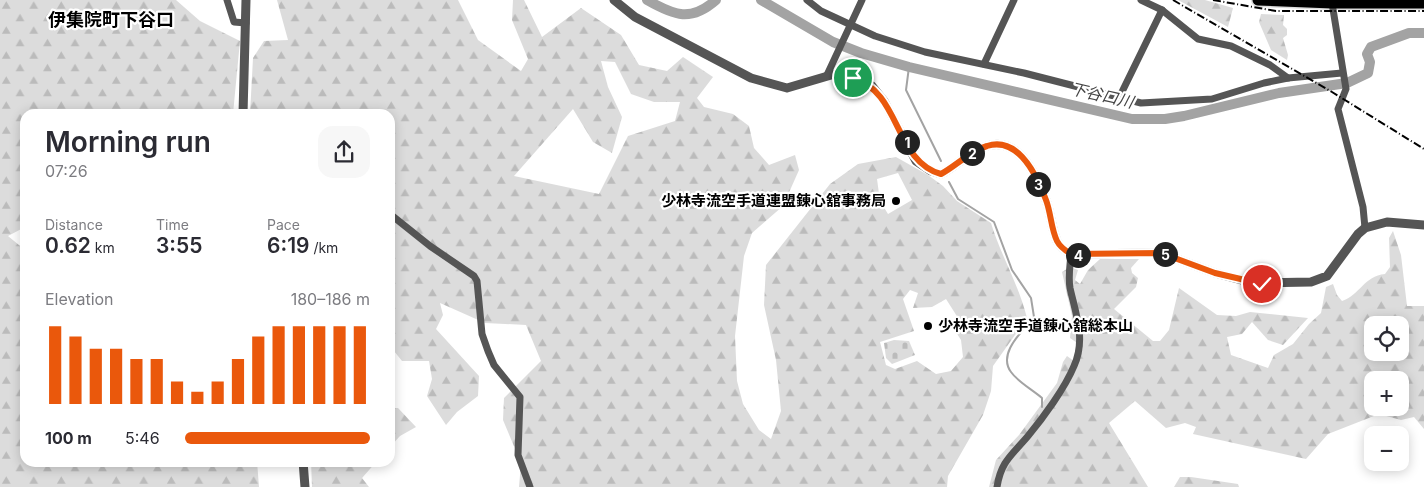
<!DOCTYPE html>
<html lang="en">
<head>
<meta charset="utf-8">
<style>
	:root { --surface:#fff; --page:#f7f7f7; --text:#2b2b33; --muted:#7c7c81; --accent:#ea580c }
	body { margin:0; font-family:Inter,"Noto Sans JP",sans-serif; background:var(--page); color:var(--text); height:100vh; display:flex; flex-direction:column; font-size:19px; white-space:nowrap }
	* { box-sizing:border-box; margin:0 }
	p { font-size:16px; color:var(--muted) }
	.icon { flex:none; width:28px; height:28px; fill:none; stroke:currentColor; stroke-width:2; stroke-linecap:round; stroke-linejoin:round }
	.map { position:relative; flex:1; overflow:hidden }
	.drawer { position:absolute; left:20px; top:109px; width:375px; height:358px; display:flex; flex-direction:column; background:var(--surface); border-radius:15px; box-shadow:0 2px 12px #0003 }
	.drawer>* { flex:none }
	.buttons { position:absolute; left:1364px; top:316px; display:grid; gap:10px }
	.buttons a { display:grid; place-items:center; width:45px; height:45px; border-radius:10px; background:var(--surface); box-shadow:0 2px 12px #0003; font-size:25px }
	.pin { position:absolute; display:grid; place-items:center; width:42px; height:42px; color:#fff; margin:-21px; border:2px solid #fff; border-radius:50%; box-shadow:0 1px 5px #0007 }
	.km { position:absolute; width:25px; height:25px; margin:-12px; border-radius:50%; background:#222; color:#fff; font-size:14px; line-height:25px; text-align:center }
	.round { display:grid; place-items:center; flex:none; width:52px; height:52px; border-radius:15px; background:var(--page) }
	.headline { display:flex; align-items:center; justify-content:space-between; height:85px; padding:0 25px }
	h1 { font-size:28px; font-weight:600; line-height:38px }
	.metrics { display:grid; grid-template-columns:repeat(3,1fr); gap:8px; height:85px; padding:5px 25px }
	.metrics div { display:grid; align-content:center }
	.metrics b { font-size:21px; font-weight:600 }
	.metrics small { font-size:14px; font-weight:400 }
	.metrics p { font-size:14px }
	.chart { height:140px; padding:10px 25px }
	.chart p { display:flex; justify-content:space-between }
	.chart svg { width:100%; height:90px; margin-top:5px; stroke:var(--accent); stroke-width:6 }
	ul { padding:0 25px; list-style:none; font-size:16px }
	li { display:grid; grid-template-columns:80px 60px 1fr; align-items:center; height:38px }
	li i { height:12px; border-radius:6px; background:var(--accent) }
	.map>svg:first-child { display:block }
	.forest { fill:url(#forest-firs); fill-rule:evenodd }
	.cemetery { fill:url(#cemetery-stones) }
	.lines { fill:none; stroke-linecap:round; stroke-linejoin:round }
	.stream { stroke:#a3a3a3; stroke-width:2 }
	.river { stroke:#a3a3a3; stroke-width:10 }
	.primary-casing { stroke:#dbdbdb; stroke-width:14 }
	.minor { stroke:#555; stroke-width:7 }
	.tertiary { stroke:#555; stroke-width:9 }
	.primary { stroke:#000; stroke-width:11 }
	.rail { stroke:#000; stroke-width:2; stroke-dasharray:8 2.5 1 2.5; stroke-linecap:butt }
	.route-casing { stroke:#fff; stroke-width:10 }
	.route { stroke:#ea580c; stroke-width:6 }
	.poi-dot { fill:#000; stroke:#fff; stroke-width:2 }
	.labels { text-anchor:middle; stroke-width:4.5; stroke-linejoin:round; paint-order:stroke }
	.poi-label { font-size:15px; font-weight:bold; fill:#000; stroke:#fff; text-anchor:end }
	.water-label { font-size:16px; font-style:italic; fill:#444; stroke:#fff }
	.quarter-label { font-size:18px; font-weight:bold; fill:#000; stroke:#fff }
</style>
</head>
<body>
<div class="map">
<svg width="1424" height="487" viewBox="0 0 1424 487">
	<defs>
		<pattern id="forest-firs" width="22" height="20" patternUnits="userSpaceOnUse" patternTransform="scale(1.25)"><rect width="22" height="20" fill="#dcdcdc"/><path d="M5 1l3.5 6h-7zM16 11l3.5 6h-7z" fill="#bbb"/></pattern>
		<pattern id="cemetery-stones" width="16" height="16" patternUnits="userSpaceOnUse" patternTransform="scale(1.25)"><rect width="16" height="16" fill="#dcdcdc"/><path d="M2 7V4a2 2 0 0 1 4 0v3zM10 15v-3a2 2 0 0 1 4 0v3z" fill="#bbb"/></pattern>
	</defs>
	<rect width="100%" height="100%" fill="#fff"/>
	<!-- forest -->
	<g class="forest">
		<path d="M0 0H176L200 21 240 41 233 114H25V227L8 236 25 250V461H257L259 487H0Z"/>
		<path d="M277 0H458L478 40 521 71 528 59 512 20 513 0H524L542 37 581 8 621 35 639 65 667 71 683 57 713 77 697 98 704 107 733 114 749 126 754 148 769 165 795 155 799 170 783 206 752 233 744 256 735 336 737 381 743 404 759 430 771 439 781 411 776 360 764 305 766 265 830 184 858 164 896 157 928 175 943 186 957 201 991 223C1001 256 1019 285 1027 318L993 366 991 391 983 415 948 476 947 487H519L521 463 503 420 504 398 541 361 526 325 485 323 440 303 443 315 436 329 479 376 478 396 457 412 446 425 427 396 432 379 429 361H402L390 346V114H250L253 58 264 41 288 40ZM601 61 615 62 631 94 654 102H680L675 121 628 136 599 194 514 176 573 109 593 142 612 153 622 117 608 87ZM898 173 912 200 888 214 880 201 877 179ZM910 290 918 293 913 308 932 307 946 299 960 321 952 326 961 340 963 357 951 371 936 374 917 361 895 369 886 365 880 342 914 331 903 299Z"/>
		<path d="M1178 0H1205L1233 8 1228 27Z"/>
		<path d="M1261 14 1284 15 1283 25 1287 29V35L1283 38 1288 55 1287 60 1271 50 1259 22Z"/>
		<path d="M1393 231 1401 255 1407 306H1424V429L1414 417 1401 420 1379 414 1328 434 1306 459 1193 434 1196 427 1185 423 1166 428 1135 401 1109 423 1148 487H989L996 460 1019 435 1057 383 1063 362 1067 356 1078 364 1083 347 1070 338 1072 316 1062 272 1070 267 1078 270 1075 280 1080 284 1088 270 1100 259H1139L1131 268 1132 273 1138 278 1136 287 1114 309 1153 341H1160L1169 330 1179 288 1217 315 1236 316 1250 312 1308 318 1283 345 1268 340 1252 322 1242 334 1227 337 1231 355 1268 368 1274 355 1293 344 1309 324 1321 313 1326 287 1333 284 1337 295 1342 301C1360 295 1364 276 1385 274L1390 267 1389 238ZM1372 325H1400V352H1372ZM1372 380H1400V408H1372Z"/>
		<path d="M390 408H398L416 427 400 436 390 447Z"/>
		<path d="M311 461H377L362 478 369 487H312Z"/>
		<path d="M1180 477H1191L1238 484 1239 487H1174Z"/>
	</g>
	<!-- cemetery -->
	<path class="cemetery" d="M894 340 909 341 915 355 892 364 886 358 884 343Z"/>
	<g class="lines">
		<!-- stream -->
		<g class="stream">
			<path d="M909 67 906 90 941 161"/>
			<path d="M949 182 958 199 994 222 1012 270 1031 298 1034 317C1023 331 997 353 1011 372 1018 382 1033 390 1042 398V407"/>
		</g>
		<!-- river -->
		<g class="river">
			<path d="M647 0C675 16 691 22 716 0"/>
			<path d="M761 0 833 42 861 53 909 67 1132 119H1165L1184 116 1279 93 1347 83 1368 73 1370 62 1367 54 1371 47 1409 33H1424"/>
		</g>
		<defs>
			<path id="primary" d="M1258 0 1332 3H1424"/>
		</defs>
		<!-- primary casing -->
		<use href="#primary" class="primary-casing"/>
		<!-- minor -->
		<g class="minor">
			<path d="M227 0 234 22 246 23"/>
			<path d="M807 0 821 11 875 36 925 52 1024 73 1141 103 1212 99 1264 83 1288 78 1270 65 1231 46 1198 39 1162 10 1141 0"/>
			<path d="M1332 3 1346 89 1338 109 1363 207 1365 228"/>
			<path d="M984 64 1014 0"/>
			<path d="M827 75 862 0"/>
			<path d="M1288 78 1342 73"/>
			<path d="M1119 98 1162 10"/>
			<path d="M390 214 430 246 474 276 477 281 482 334 488 351 494 365 520 397 518 455 530 487"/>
			<path d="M997 487C1001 461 1012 455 1028 436 1043 418 1065 388 1074 366 1086 340 1076 315 1070 288 1068 277 1070 266 1071 254"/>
		</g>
		<!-- tertiary -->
		<g class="tertiary">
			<path d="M614 0 635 17 751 78 787 88 838 73 863 81 872 86 884 101 916 161 931 171 941 174C956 166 970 151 987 146 1018 136 1037 176 1046 200 1051 213 1051 228 1057 241 1060 247 1066 251 1071 254L1161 253 1215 273 1253 283 1311 282 1327 276 1358 234 1365 228 1387 222 1424 225"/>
			<path d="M243 114 246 0"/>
			<path d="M303 461 305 487"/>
		</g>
		<!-- primary -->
		<use href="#primary" class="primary"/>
		<!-- rail -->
		<g class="rail">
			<path d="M1173 0 1332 92 1424 149"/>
			<path d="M1213 0 1276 11H1424"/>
		</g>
	</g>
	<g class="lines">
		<defs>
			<path id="route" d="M853 78C901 92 894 161 941 174 956 166 970 151 987 146 1018 136 1037 176 1046 200 1051 213 1051 229 1057 241 1060 247 1066 251 1071 254L1161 253 1215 273 1262 284"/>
		</defs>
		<!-- route casing -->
		<use href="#route" class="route-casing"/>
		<!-- route -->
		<use href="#route" class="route"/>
	</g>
	<!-- markers -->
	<g class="poi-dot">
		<circle cx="896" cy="201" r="5"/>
		<circle cx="928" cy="326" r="5"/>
	</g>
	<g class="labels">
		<!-- poi labels -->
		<g class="poi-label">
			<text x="886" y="206">少林寺流空手道連盟錬心舘事務局</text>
			<text x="938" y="331" text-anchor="start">少林寺流空手道錬心舘総本山</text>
		</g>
		<!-- water labels -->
		<g class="water-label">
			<text transform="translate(1102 95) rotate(13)" y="6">下谷口川</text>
		</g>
		<!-- quarter labels -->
		<g class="quarter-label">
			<text x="111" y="26">伊集院町下谷口</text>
		</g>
	</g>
</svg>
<div class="buttons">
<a><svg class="icon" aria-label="locate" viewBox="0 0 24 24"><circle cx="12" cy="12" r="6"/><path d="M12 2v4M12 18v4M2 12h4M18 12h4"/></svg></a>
<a>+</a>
<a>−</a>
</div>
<div class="pin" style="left:853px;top:78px;background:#1e9e55"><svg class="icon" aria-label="arrive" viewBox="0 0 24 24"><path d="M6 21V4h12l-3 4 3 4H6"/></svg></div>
<div class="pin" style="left:1262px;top:284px;background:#d93025"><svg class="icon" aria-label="check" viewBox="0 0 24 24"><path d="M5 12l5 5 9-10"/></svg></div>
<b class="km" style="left:907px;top:142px">1</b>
<b class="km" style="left:972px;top:153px">2</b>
<b class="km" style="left:1038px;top:184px">3</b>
<b class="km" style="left:1078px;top:255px">4</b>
<b class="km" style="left:1165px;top:254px">5</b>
<section class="drawer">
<div class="headline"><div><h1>Morning run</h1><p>07:26</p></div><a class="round"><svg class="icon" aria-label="share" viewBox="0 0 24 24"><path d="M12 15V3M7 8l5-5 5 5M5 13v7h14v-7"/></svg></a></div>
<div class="metrics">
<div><p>Distance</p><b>0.62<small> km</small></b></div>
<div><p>Time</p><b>3:55</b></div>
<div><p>Pace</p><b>6:19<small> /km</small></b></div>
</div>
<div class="chart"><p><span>Elevation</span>180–186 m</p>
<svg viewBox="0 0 160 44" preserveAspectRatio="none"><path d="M5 44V6M15 44V11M25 44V17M35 44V17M45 44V22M55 44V22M65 44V33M75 44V38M85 44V33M95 44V22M105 44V11M115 44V6M125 44V6M135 44V6M145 44V6M155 44V6"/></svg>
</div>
<ul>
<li><b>100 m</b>5:46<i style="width:100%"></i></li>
</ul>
</section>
</div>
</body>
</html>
